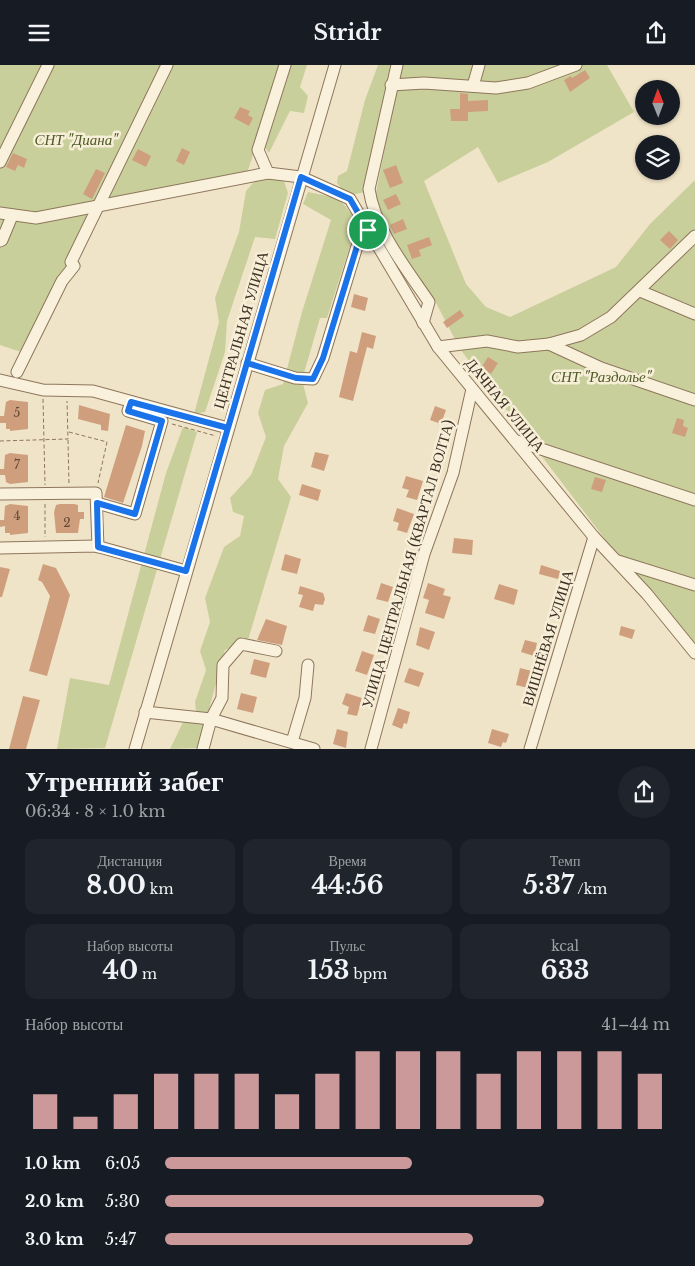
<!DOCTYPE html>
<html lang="ru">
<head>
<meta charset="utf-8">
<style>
	:root { --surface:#171b24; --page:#20242c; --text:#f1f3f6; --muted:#9ea1a6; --accent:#cc999b }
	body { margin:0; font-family:"Libre Baskerville",serif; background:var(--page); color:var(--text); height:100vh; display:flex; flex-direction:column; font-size:19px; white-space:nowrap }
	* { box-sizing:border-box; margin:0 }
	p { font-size:16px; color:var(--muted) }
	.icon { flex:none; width:28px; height:28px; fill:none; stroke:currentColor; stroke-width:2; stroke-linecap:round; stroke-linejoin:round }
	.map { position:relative; height:684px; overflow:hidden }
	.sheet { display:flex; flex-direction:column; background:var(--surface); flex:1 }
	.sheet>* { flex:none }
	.needle { width:32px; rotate:359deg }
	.controls { position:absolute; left:635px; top:15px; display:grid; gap:10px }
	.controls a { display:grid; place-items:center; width:45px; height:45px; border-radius:50%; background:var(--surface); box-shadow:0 1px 4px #0004; font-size:25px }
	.pin { position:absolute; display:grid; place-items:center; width:42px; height:42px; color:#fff; margin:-21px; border:2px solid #fff; border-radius:50%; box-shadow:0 1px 5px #0007 }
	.round { display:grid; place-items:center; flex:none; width:52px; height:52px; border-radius:26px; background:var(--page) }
	.head { display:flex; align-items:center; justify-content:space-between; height:85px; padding:0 25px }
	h1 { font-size:28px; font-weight:700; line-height:38px }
	.figures { display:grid; grid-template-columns:repeat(3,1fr); gap:8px; height:85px; padding:5px 25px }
	.figures div { display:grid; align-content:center; border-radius:12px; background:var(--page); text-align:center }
	.figures b { font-size:25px; font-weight:700 }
	.figures small { font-size:14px; font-weight:400 }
	.figures p { font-size:14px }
	.chart { height:140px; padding:10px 25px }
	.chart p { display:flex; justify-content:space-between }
	.chart svg { width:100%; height:90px; margin-top:5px; stroke:var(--accent); stroke-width:6 }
	ul { padding:0 25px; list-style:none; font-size:16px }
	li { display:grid; grid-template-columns:80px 60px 1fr; align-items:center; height:38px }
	li i { height:12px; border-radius:6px; background:var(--accent) }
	header { display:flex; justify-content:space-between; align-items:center; height:65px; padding:0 25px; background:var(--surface); font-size:22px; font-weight:700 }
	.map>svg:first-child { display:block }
	.green { fill:#c9cf9b }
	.building { fill:#cf9f7d }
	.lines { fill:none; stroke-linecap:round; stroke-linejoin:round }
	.minor-casing { stroke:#8d765c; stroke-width:13 }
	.path { stroke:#8d765c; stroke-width:1; stroke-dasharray:4 2.5; stroke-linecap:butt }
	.minor { stroke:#faf1dc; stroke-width:11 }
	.route-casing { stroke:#fff; stroke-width:10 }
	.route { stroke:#1a73e8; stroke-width:6 }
	.labels { text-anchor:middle; stroke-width:5; stroke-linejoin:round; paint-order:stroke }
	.number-label { font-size:12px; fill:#624a37 }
	.park-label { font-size:15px; font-style:italic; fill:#4d5a26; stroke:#f7eed8 }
	.street-label { font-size:15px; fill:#3d2e20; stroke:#f7eed8 }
</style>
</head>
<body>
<header><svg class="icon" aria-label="menu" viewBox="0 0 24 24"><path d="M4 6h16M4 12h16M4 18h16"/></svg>Stridr<svg class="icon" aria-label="share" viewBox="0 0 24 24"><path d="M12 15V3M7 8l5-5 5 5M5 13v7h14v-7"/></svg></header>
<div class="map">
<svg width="695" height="684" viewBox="0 0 695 684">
	<rect width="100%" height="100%" fill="#f0e4c8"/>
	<!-- green -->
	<g class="green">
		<path d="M0 0H283L244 117 99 145 27 289 0 280Z"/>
		<path d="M289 0H307L300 22 308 31 304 48 290 46 269 88 264 81Z"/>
		<path d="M378 0H397L365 127 347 131 337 118 338 111 347 106 365 35Z"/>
		<path d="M401 0H607L634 47 548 97 498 118 478 82 424 116 466 219 486 242 510 252 616 202 650 159 695 115V581L627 503 460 284 434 234 406 198 375 133Z"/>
		<path d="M259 111 284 116 288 128 275 174 255 172 227 256 225 287 205 347 194 349 219 257 215 233 239 167 246 126Z"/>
		<path d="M308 127C336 133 343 132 357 159L327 253H320L302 315 308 338 284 381 278 414 291 432 248 575 225 585 208 648 196 647 195 637 206 605 200 586 210 557 205 533 224 482 240 471 244 451 233 447 230 433 251 410 266 372 258 348 265 325 283 319 302 247 331 155 303 139Z"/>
		<path d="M183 362 197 367 105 683 57 684 70 613 109 620 166 408Z"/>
		<path d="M184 655 205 657 197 683 170 684Z"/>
	</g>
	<!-- building -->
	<g class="building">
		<path d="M585 5 590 13 570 27 564 15 571 11 572 13Z"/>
		<path d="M460 28 468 29V36L488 35V46L468 47V56H451L450 44H460Z"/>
		<path d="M240 42 250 46 248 50 253 53 249 61 234 53Z"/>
		<path d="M182 83 190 87 184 100 176 96Z"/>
		<path d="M138 84 151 91 146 102 132 95Z"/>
		<path d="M13 88 27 94 24 103 18 100 15 106 6 102Z"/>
		<path d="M396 100 403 118 390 123 383 105Z"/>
		<path d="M96 104 105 108 92 134 83 129Z"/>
		<path d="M396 129 401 139 388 145 383 135Z"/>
		<path d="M403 154 407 164 394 169 390 160Z"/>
		<path d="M669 166 678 175 670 184 660 175Z"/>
		<path d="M429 172 432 180 419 185 421 191 412 194 407 180Z"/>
		<path d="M354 229 368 233 365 246 351 242Z"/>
		<path d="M460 245 464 251 447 263 443 257Z"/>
		<path d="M362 267 376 271 373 284 367 282 353 336 339 332 350 286 357 288Z"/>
		<path d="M488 292 498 298 491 309 481 303Z"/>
		<path d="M10 335 28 337V364L10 366V364H6V358H0V351H4L6 337Z"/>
		<path d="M79 340 110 349 108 366 101 365V360L78 354Z"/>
		<path d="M435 341 446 345 441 359 430 355Z"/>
		<path d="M677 353 684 355 683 361 688 363 685 372 672 368Z"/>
		<path d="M126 360 145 366 142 381 123 438 104 432Z"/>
		<path d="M315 387 329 390 324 406 311 402Z"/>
		<path d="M10 388 28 390V417L10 419 6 417 5 410H0V404H4L5 390Z"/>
		<path d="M406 411 423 416 417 435 406 432 409 425 402 423Z"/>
		<path d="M595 412 606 415 602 427 591 424Z"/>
		<path d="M302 419 321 425 318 436 299 430Z"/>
		<path d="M10 439 28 441V468L10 470V468H5V461L0 462V455H4L5 441Z"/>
		<path d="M60 439H74L78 440V447H84V454H80L78 468H56L54 447 56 440Z"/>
		<path d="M397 443 414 449 407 468 397 465 399 458 393 456Z"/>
		<path d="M454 473 473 475 472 490 452 488Z"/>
		<path d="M285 489 301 494 297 509 281 505Z"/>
		<path d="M43 499 56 503 70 530 47 611 29 606 50 531 42 517 38 515Z"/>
		<path d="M541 500 560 506 558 514 539 509Z"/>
		<path d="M0 502 10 504 2 532H0Z"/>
		<path d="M381 518 393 522 388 537 376 534Z"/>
		<path d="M428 518 445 524 443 530 451 532 444 554 425 548 429 535 423 533Z"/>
		<path d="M499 519 518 525 514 540 494 534Z"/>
		<path d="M300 521 323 528 325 534 323 540 315 539 313 546 299 542 303 530 298 529Z"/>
		<path d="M368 550 380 554 375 569 363 566Z"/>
		<path d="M266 554 287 561 282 580 257 575Z"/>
		<path d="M621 561 635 565 632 574 619 570Z"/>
		<path d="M420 562 435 567 429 585 416 580Z"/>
		<path d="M525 575 537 578 534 591 521 587Z"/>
		<path d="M362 586 374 590 367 610 355 606Z"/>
		<path d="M254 594 270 598 266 613 250 609Z"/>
		<path d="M409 603 424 608 419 622 404 617Z"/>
		<path d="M520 603 532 606 528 623 516 620Z"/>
		<path d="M241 628 257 632 253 648 237 644Z"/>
		<path d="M346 628 362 633 357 651 347 649 349 642 342 639Z"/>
		<path d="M23 631 40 635 26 684H9Z"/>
		<path d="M398 643 410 647 407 659 404 658 402 664 392 660Z"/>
		<path d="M337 664 348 667 346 683 333 679Z"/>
		<path d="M492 664 509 669 506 678 503 677 501 682 488 678Z"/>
	</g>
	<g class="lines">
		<defs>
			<g id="minor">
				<path d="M397 0 369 124C375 165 406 203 429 237L423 258"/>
				<path d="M391 20 424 18 496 23 528 18 576 0"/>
				<path d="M473 21 479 0"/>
				<path d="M0 97 48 0"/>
				<path d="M268 108 258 85 285 0"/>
				<path d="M0 148 36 153 268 108 301 112 350 134 438 282 594 472 647 529 695 588"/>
				<path d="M0 176 2 175 12 151"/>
				<path d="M640 226 695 249"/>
				<path d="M549 279 581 270 611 252 695 171"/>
				<path d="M438 282 487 276 518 282 549 279 601 303 695 335"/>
				<path d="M247 298 295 313 313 314 323 293 358 178 368 165"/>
				<path d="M17 307 62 216 74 201 71 197 167 0"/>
				<path d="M0 315 43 325 93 326 228 363"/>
				<path d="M517 376 695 435"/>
				<path d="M0 429 96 428 98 482"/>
				<path d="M97 438 135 449 162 356 128 346 131 337"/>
				<path d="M0 483 96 481 186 506"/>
				<path d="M618 496 695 520"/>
				<path d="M145 647 211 654 314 684"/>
				<path d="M292 677 305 633 308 600"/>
				<path d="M135 684 335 0"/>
				<path d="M203 684 211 654 222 633 223 600 241 579 276 586"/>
				<path d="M371 684 424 489 453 408 472 324"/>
				<path d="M530 684 594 472"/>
			</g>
		</defs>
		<!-- minor casing -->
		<use href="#minor" class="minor-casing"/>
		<!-- path -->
		<g class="path">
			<path d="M43 334 45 420"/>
			<path d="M172 359 216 371"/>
			<path d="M69 367 107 377 98 418"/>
			<path d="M68 375 69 419"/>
			<path d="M0 376 68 374 67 336"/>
			<path d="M45 439V472"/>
		</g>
		<!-- minor -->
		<use href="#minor" class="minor"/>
	</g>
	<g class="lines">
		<defs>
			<path id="route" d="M368 165 358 178 323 293 313 314 296 313 247 298 186 506 98 482 97 438 135 449 162 356 128 346 131 337 228 363 301 112 350 134 368 165"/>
		</defs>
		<!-- route casing -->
		<use href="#route" class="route-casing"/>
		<!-- route -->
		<use href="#route" class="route"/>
	</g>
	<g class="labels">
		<!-- number labels -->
		<g class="number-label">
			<text x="17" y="352">5</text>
			<text x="17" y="404">7</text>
			<text x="17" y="455">4</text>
			<text x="67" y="462">2</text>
		</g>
		<!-- park labels -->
		<g class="park-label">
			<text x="76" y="80">СНТ "Диана"</text>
			<text x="601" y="317">СНТ "Раздолье"</text>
		</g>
		<!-- street labels -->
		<g class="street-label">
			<text transform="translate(241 265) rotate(-74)" y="5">ЦЕНТРАЛЬНАЯ УЛИЦА</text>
			<text transform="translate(505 340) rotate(51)" y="5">ДАЧНАЯ УЛИЦА</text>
			<text transform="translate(408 499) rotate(-74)" y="5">УЛИЦА ЦЕНТРАЛЬНАЯ (КВАРТАЛ ВОЛТА)</text>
			<text transform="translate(548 573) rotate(-73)" y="5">ВИШНЁВАЯ УЛИЦА</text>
		</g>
	</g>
</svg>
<div class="controls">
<a><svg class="needle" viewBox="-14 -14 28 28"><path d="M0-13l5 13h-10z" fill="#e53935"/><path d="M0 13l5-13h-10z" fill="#9ea1a6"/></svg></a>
<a><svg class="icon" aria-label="layers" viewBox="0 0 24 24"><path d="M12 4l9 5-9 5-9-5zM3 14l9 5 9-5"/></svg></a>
</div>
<div class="pin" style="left:368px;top:165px;background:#1e9e55"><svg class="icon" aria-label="arrive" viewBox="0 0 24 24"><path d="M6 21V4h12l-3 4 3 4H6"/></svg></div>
</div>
<section class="sheet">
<div class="head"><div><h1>Утренний забег</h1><p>06:34 · 8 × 1.0 km</p></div><a class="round"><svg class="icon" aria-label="share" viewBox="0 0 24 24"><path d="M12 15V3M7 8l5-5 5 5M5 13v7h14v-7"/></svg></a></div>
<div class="figures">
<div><p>Дистанция</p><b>8.00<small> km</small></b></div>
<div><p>Время</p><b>44:56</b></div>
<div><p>Темп</p><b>5:37<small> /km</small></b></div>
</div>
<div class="figures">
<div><p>Набор высоты</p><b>40<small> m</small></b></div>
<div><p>Пульс</p><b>153<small> bpm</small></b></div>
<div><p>kcal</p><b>633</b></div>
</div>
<div class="chart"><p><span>Набор высоты</span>41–44 m</p>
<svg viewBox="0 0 160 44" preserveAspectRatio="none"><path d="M5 44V27M15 44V38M25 44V27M35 44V17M45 44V17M55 44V17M65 44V27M75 44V17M85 44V6M95 44V6M105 44V6M115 44V17M125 44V6M135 44V6M145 44V6M155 44V17"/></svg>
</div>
<ul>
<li><b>1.0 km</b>6:05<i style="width:49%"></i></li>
<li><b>2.0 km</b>5:30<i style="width:75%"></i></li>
<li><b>3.0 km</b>5:47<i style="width:61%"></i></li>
</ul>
</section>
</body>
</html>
